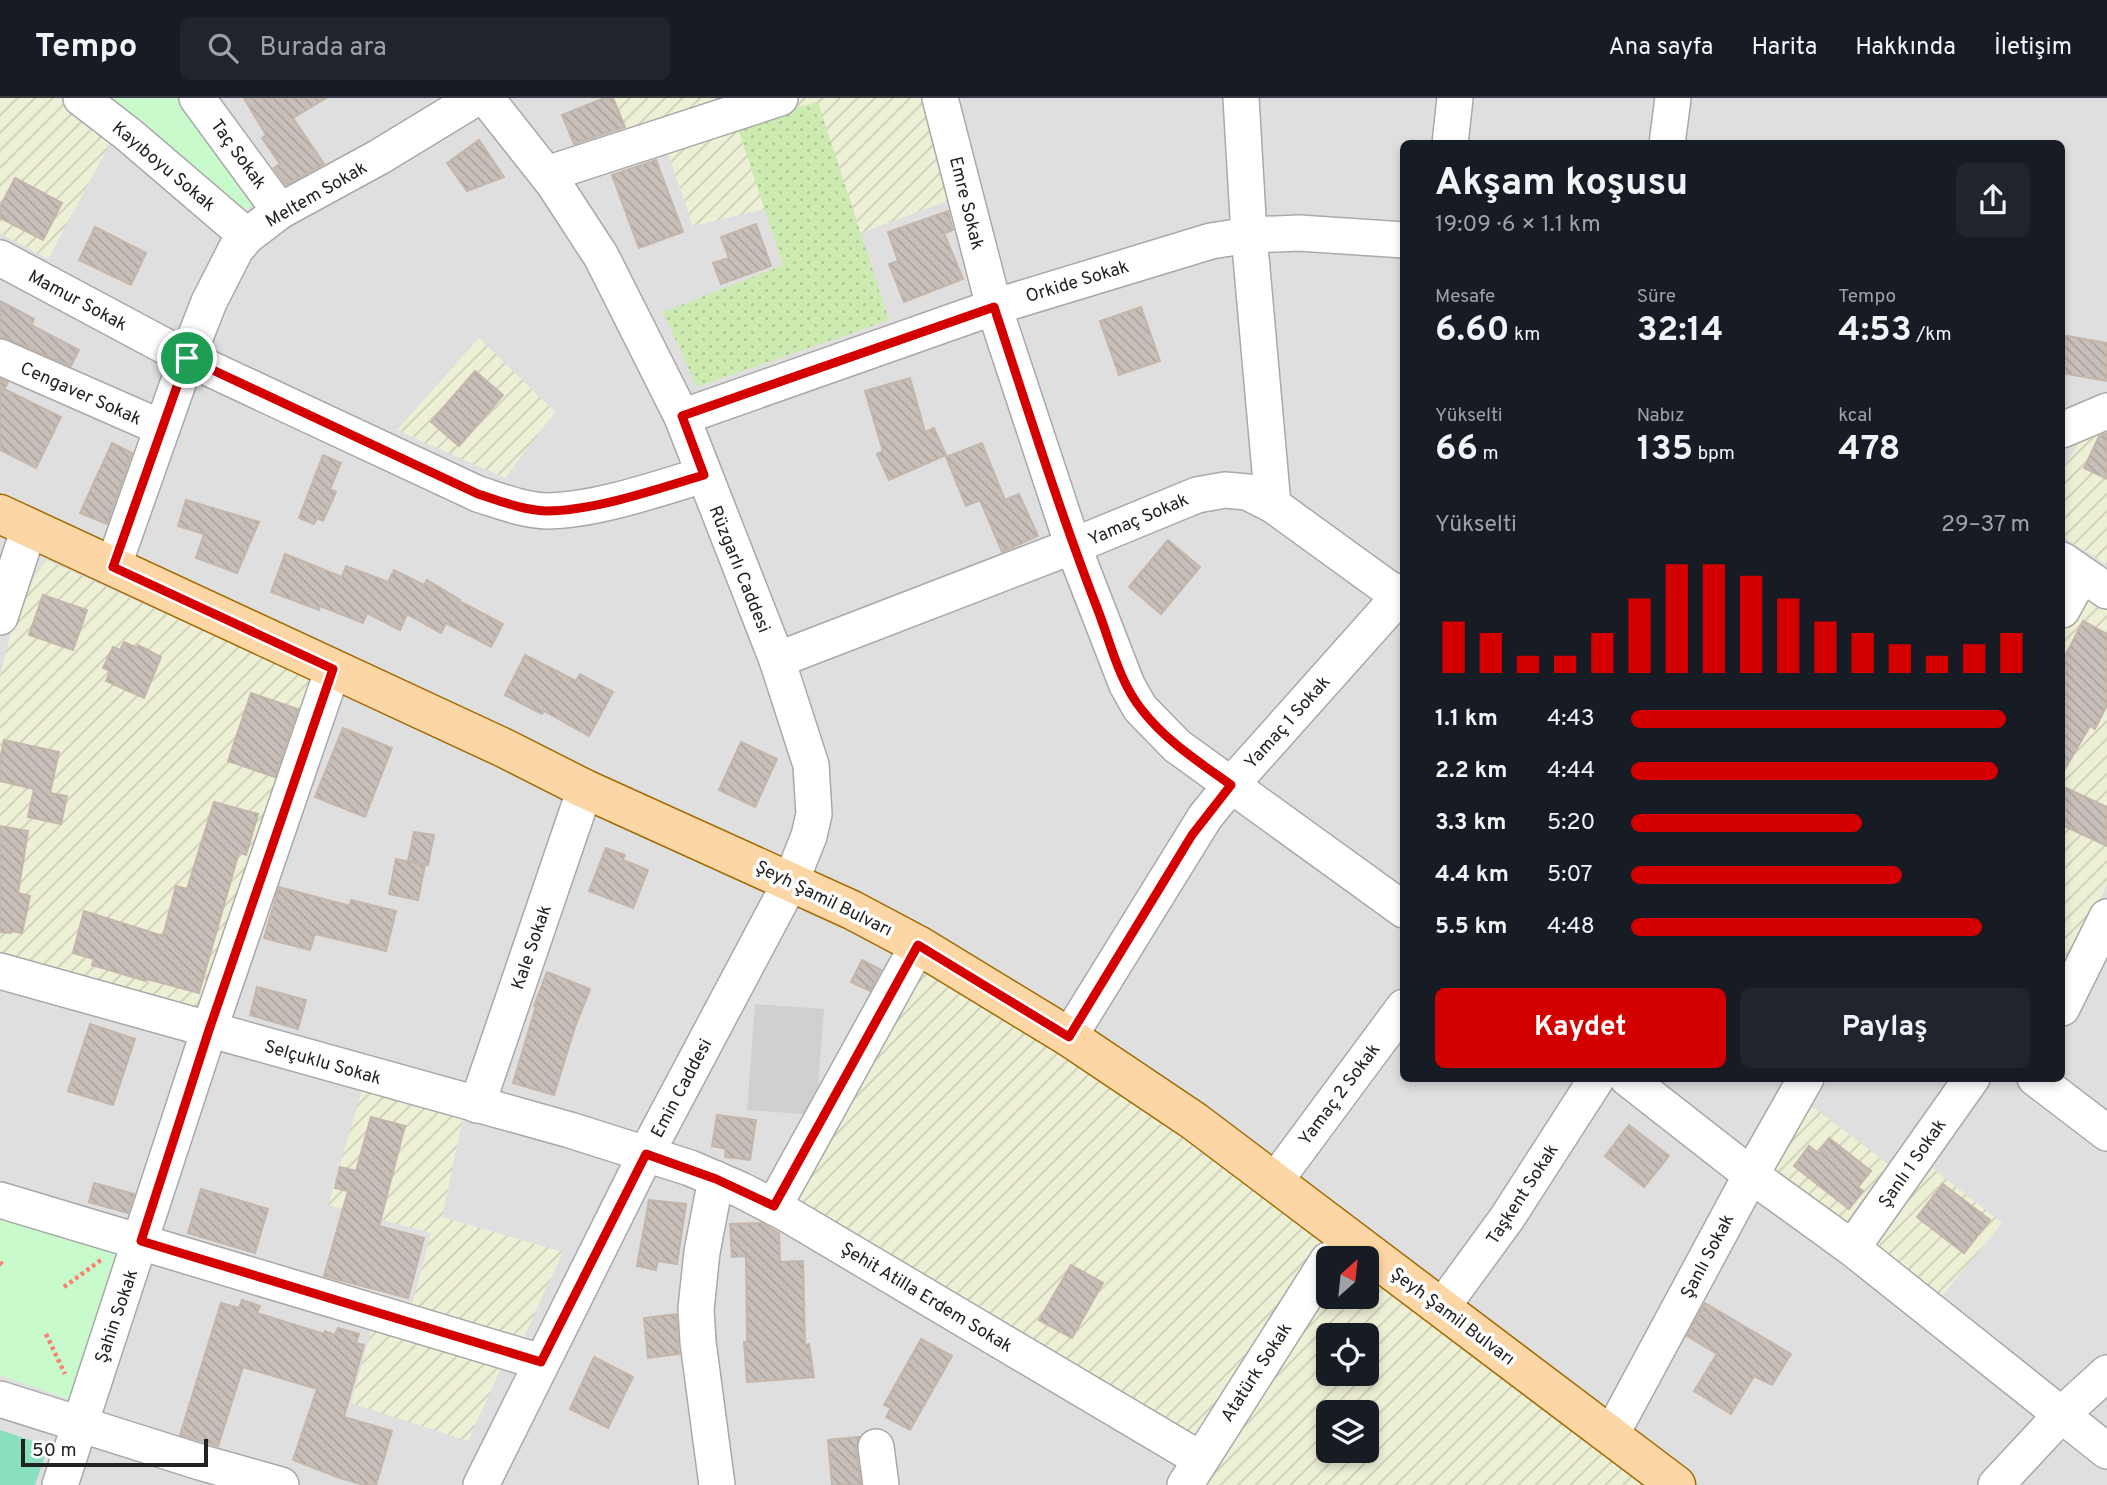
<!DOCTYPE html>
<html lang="tr">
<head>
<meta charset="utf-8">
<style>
	:root { --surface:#171b24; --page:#20242c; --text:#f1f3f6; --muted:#9ea1a6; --line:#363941; --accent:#d40000 }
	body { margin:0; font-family:Overpass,sans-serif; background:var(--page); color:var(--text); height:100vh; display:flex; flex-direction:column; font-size:26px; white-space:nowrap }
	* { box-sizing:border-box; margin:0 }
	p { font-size:23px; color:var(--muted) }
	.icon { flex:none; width:38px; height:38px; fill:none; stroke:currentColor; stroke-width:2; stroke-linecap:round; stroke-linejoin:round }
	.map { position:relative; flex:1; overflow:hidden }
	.drawer { position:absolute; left:1400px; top:42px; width:665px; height:942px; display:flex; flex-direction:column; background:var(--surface); border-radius:10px; box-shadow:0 4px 10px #0003 }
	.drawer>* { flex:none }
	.needle { width:46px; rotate:27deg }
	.controls { position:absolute; left:1316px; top:1148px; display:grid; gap:14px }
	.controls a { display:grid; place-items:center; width:63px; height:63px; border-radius:10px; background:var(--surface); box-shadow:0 4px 10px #0003; font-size:35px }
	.scale { position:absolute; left:21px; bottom:18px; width:187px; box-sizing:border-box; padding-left:7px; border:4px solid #222; border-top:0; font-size:19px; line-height:24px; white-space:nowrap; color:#222; -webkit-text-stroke:5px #fff; paint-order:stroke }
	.pin { position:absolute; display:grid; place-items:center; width:60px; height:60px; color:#fff; margin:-30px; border:4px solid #fff; border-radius:50%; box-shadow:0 2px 7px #0007 }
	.round { display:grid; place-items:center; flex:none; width:74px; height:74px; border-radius:10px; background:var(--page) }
	.headline { display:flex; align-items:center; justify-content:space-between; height:119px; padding:0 35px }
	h1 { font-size:38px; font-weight:700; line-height:52px }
	.metrics { display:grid; grid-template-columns:repeat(3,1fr); gap:10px; height:119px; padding:7px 35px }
	.metrics div { display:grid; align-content:center }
	.metrics b { font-size:35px; font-weight:700 }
	.metrics small { font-size:19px; font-weight:400 }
	.metrics p { font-size:19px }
	.chart { height:196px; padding:14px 35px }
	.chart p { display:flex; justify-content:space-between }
	.chart svg { width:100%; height:126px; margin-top:7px; stroke:var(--accent); stroke-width:6 }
	.button { display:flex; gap:14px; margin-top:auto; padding:14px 35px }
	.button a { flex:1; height:80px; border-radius:10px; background:var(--accent); color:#fff; font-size:28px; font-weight:700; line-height:80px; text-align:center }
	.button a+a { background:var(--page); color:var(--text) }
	ul { padding:0 35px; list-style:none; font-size:23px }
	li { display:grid; grid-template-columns:112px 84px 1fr; align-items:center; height:52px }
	li i { height:18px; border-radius:9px; background:var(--accent) }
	header { display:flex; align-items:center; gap:42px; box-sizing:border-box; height:98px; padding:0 35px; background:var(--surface); border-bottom:2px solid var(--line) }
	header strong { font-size:33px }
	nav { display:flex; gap:38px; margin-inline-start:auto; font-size:24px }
	.search { width:490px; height:63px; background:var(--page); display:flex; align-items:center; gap:18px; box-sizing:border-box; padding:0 24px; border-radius:10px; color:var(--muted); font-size:26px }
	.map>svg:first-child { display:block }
	.residential { fill:#e0dfdf; fill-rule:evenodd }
	.religious { fill:#d0d0d0 }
	.farmland { fill:url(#farmland-furrows); fill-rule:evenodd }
	.grass { fill:url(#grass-dots) }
	.park { fill:#c8facc }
	.pitch { fill:#88e0be }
	.building { fill:url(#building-back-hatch); stroke:#c4b6ab; stroke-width:2 }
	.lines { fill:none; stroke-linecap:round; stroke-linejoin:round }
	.minor-casing { stroke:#a9a9a9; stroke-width:38 }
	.major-casing { stroke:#a06b00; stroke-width:41 }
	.path { stroke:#fa8072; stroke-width:4.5; stroke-dasharray:3.5 3.5; stroke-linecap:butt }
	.minor { stroke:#fff; stroke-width:35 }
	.major { stroke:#fcd6a4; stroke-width:38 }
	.route-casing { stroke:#fff; stroke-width:14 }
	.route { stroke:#d40000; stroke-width:9 }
	.labels { text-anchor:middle; stroke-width:7; stroke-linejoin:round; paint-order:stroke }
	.street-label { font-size:18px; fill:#222; stroke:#fff }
</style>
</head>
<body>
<header>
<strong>Tempo</strong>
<div class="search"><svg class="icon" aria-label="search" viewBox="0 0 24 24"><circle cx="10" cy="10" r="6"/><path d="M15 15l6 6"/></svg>Burada ara</div>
<nav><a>Ana sayfa</a><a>Harita</a><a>Hakkında</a><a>İletişim</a></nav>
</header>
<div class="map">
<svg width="2107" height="1387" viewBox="0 0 2107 1387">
	<defs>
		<pattern id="farmland-furrows" width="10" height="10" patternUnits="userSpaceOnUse" patternTransform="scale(1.75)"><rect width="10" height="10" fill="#eef0d5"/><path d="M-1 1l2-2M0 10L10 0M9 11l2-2" fill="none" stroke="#ccceb7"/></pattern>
		<pattern id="grass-dots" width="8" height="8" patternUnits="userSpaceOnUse" patternTransform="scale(1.75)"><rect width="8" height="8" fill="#cdebb0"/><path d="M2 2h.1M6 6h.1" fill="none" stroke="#b0c997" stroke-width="1.8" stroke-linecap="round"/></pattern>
		<pattern id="building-back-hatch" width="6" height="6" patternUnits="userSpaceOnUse" patternTransform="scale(1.75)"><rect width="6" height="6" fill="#c7bfb8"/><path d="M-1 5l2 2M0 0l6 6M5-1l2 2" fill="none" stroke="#aba49e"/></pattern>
	</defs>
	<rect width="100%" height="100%" fill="#f2efe9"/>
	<!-- residential -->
	<path class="residential" d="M0 0H2107V1387H0ZM1404 46H2062V980H1404ZM1328 1160H1367V1199H1328ZM1328 1237H1367V1276H1328ZM1328 1314H1367V1353H1328Z"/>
	<!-- religious -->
	<path class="religious" d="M755 906 824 911 816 1017 747 1012Z"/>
	<!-- farmland -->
	<g class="farmland">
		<path d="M0 0H63L114 38 48 161 0 135Z"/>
		<path d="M613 0H926L955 100 861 135 818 5 737 25 765 111 693 128 656 21 626 32Z"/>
		<path d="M479 240 555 314 505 380 397 332Z"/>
		<path d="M2088 330 2107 340V467L2062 438V372Z"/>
		<path d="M46 462 317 584 205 916 0 859V580L10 538 26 493Z"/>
		<path d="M2083 497 2107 512V787L2062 878V535Z"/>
		<path d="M920 865 1126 993 1347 1160H1328V1199H1367V1175L1643 1387H1197L1215 1357 791 1099ZM1328 1237H1367V1276H1328ZM1328 1314H1367V1353H1328Z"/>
		<path d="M362 992 463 1020 442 1119 563 1154 521 1245 409 1217 431 1135 328 1107Z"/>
		<path d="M1813 1009 1888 1066 1845 1126 1766 1069Z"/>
		<path d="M1931 1069 2002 1125 1941 1199 1867 1143Z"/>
		<path d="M373 1227 501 1270 468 1343 351 1305Z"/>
	</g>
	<!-- grass -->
	<path class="grass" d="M818 4 889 222 697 289 663 214 783 167 736 25Z"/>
	<!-- park -->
	<g class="park">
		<path d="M98 0H186L263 100 243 114Z"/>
		<path d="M0 1112 123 1149 76 1304 0 1277Z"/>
	</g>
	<!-- pitch -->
	<path class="pitch" d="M0 1332 48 1348 35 1387H0Z"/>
	<!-- building -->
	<g class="building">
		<path d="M244 0H326L293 20 324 66 286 87 274 70 280 66 262 40 266 37Z"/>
		<path d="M604 0H613L625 29 574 46 562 17Z"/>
		<path d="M479 42 504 79 467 93 447 65Z"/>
		<path d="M656 62 683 134 639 150 612 77Z"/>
		<path d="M15 80 62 105 43 142 0 120V109Z"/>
		<path d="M948 113 953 132 944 135 963 181 904 204 889 166 898 163 888 134Z"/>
		<path d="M756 126 771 168 721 186 713 165 729 160 721 139Z"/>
		<path d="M95 129 146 155 131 187 79 162Z"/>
		<path d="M0 203 34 221 31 227 79 252 71 268 8 241 0 239Z"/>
		<path d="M1141 209 1160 263 1119 277 1100 223Z"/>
		<path d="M2062 237 2107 245V283L2062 275Z"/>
		<path d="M475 273 503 297 459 348 431 324Z"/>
		<path d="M910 280 925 334 934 330 946 357 889 382 877 356 883 353 865 293Z"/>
		<path d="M0 281 8 284 4 291 61 319 36 370 0 352Z"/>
		<path d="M2107 335V381L2084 370 2099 338Z"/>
		<path d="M112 345 132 355 107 426 80 415Z"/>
		<path d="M982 345 1005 402 1019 396 1038 438 1002 454 980 402 966 408 946 359Z"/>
		<path d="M323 357 341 365 330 391 336 394 323 423 317 420 314 426 299 420Z"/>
		<path d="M186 402 259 424 237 475 196 460 204 436 178 428Z"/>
		<path d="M1168 442 1200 469 1161 516 1129 489Z"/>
		<path d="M285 456 342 479 346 468 388 484 394 472 424 487 427 482 460 502 459 503 503 526 491 549 446 525 441 535 407 516 400 532 367 515 363 525 320 508 319 512 271 494Z"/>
		<path d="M43 497 87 512 73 552 29 537Z"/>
		<path d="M2083 523 2107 536V607L2095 631 2090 628 2062 676V564Z"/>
		<path d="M124 544 137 550 138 547 161 559 144 600 106 583 110 573 103 570 113 549 120 552Z"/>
		<path d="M525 557 576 583 580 576 613 594 589 638 544 613 542 616 505 597Z"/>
		<path d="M251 595 298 611 275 679 228 663Z"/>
		<path d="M343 630 392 650 365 719 315 699Z"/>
		<path d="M4 642 59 654 50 695 67 698 61 726 28 719 34 691 0 683V661Z"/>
		<path d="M741 644 777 661 755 709 719 692Z"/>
		<path d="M2062 688 2107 709V748L2062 727Z"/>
		<path d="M214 704 258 716 246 757 239 754 199 895 147 881 146 883 92 867 94 861 73 855 84 813 163 838 176 788 187 791Z"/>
		<path d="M0 728 28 733 18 795 30 798 22 835 11 833V835L0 834Z"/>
		<path d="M414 734 434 737 428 767 408 763Z"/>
		<path d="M606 750 625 757 623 762 648 772 633 810 589 793Z"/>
		<path d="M396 761 425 767 418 802 389 796Z"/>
		<path d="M279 789 350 808 351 802 396 813 386 853 315 836 310 852 264 840Z"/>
		<path d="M862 862 881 872 870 893 851 884Z"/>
		<path d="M547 874 590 891 575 929 554 997 513 985 536 908H534Z"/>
		<path d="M257 889 306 902 298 931 250 917Z"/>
		<path d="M90 926 135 941 113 1007 68 993Z"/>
		<path d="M717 1017 756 1022 750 1062 725 1059 726 1051 712 1048Z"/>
		<path d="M371 1019 405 1028 379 1128 424 1140 408 1200 324 1178 348 1093 335 1090 340 1069 356 1073Z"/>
		<path d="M1629 1027 1669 1058 1644 1089 1605 1058Z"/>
		<path d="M1829 1040 1871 1073 1858 1089 1863 1093 1849 1111 1794 1068 1809 1048 1818 1055Z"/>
		<path d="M94 1085 134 1096 128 1115 89 1104Z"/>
		<path d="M1943 1086 1990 1122 1964 1155 1917 1119Z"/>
		<path d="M201 1091 268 1111 255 1155 188 1135Z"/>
		<path d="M649 1102 686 1106 677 1166 658 1163 656 1172 637 1168Z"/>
		<path d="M761 1125 779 1135 780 1164 803 1163 805 1247 809 1246 814 1279 747 1284 744 1244H747L746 1158 732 1159 730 1126Z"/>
		<path d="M1071 1167 1103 1185 1072 1240 1039 1222Z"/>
		<path d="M242 1202 260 1208 257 1215 324 1236 325 1233 335 1237 338 1230 359 1236 356 1245 364 1247 344 1319 392 1333 376 1387H364L340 1380 293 1362 317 1291 243 1269 218 1348 180 1337 221 1205 239 1210Z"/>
		<path d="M1705 1205 1791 1256 1772 1287 1754 1278 1731 1316 1694 1293 1717 1256 1687 1238Z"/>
		<path d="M676 1216 679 1256 648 1260 644 1220Z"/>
		<path d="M921 1241 952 1258 910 1332 886 1319 891 1310 884 1307Z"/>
		<path d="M594 1259 633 1279 608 1330 570 1311Z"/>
		<path d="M859 1339 856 1352 861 1387H832L828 1342Z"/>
	</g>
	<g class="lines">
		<defs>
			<g id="minor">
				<path d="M81 0 129 37 247 138"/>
				<path d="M197 0 280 113"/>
				<path d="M940 0 994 209 1073 448 1127 587 1140 610 1177 648 1404 812"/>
				<path d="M1241 0 1249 137 1273 407"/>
				<path d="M1450 46 1455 0"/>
				<path d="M1667 46 1673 0"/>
				<path d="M547 76 780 0"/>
				<path d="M0 160 187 260 478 396C500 403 523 412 546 413 594 413 657 391 703 377"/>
				<path d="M0 259 162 330"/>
				<path d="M682 319 994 209 1211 143 1249 137 1299 135 1404 142"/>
				<path d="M2062 332 2107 313"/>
				<path d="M2062 462 2107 493"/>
				<path d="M113 469 187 260 209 204 236 151 247 138 280 113 379 59 476 0"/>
				<path d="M2062 512 2082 476"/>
				<path d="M0 519 29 430"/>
				<path d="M777 562 1073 448 1197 397 1225 392 1247 394 1273 407 1404 502"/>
				<path d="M0 873 570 1032 690 1070 741 1092 787 1116 1200 1361"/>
				<path d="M2062 910 2107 819"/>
				<path d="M1069 939 1205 719 1231 687 1404 493"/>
				<path d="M1627 980 1751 1077 1852 1150 2107 1353"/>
				<path d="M2035 980 2107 1035"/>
				<path d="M477 1007 585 691"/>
				<path d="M716 1081 702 1154 696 1211 698 1244 717 1387"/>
				<path d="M1275 1083 1404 909"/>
				<path d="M0 1102 541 1264"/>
				<path d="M774 1108 918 847"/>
				<path d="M1852 1150 1972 980"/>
				<path d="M1442 1209 1507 1120 1597 980"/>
				<path d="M0 1301 203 1365 281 1387"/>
				<path d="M1611 1337 1751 1077 1806 980"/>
				<path d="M876 1349 881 1387"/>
				<path d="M60 1387 209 932 333 571"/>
				<path d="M481 1387 646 1056 791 783 809 738 814 716 811 667 777 562 682 319 601 158 554 86 486 0"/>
				<path d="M1185 1387 1328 1162"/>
				<path d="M1996 1387 2062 1316 2107 1275"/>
			</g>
			<path id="major" d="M0 416 504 650 585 691 852 812 918 847 1069 939 1194 1023 1676 1387"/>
		</defs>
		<!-- minor casing -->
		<use href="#minor" class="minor-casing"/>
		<!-- major casing -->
		<use href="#major" class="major-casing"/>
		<!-- path -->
		<g class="path">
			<path d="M0 1164 4 1169"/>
			<path d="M64 1189 101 1162"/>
			<path d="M46 1236 65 1276"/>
		</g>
		<!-- minor -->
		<use href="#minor" class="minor"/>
		<!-- major -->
		<use href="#major" class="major"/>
	</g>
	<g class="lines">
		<defs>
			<path id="route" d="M994 209C1028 312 1060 415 1099 515 1111 547 1120 585 1142 612 1166 643 1199 664 1231 687L1192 737 1069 939 918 847 774 1108 716 1081 646 1056 541 1264 141 1143 209 932 333 571 113 469 187 260 478 396C500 403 523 412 546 413 594 413 657 391 704 377L682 318Z"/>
		</defs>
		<!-- route casing -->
		<use href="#route" class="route-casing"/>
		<!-- route -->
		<use href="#route" class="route"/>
	</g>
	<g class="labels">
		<!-- street labels -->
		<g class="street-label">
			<text transform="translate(239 56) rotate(54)" y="6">Taç Sokak</text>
			<text transform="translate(164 68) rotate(40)" y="6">Kayıboyu Sokak</text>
			<text transform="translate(316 96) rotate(-30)" y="6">Meltem Sokak</text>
			<text transform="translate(967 105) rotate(76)" y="6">Emre Sokak</text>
			<text transform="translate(1077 183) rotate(-17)" y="6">Orkide Sokak</text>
			<text transform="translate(78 202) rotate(28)" y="6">Mamur Sokak</text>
			<text transform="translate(81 295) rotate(24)" y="6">Cengaver Sokak</text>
			<text transform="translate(1138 421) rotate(-23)" y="6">Yamaç Sokak</text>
			<text transform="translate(740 471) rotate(68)" y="6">Rüzgarlı Caddesi</text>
			<text transform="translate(1287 624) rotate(-48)" y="6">Yamaç 1 Sokak</text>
			<text transform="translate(824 800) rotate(26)" y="6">Şeyh Şamil Bulvarı</text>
			<text transform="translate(531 849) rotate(-71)" y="6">Kale Sokak</text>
			<text transform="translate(323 964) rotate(16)" y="6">Selçuklu Sokak</text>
			<text transform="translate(681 990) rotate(-62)" y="6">Emin Caddesi</text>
			<text transform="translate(1339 996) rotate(-53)" y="6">Yamaç 2 Sokak</text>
			<text transform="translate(1912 1065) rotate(-55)" y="6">Şanlı 1 Sokak</text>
			<text transform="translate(1522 1096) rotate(-57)" y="6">Taşkent Sokak</text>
			<text transform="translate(1707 1158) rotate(-62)" y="6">Şanlı Sokak</text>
			<text transform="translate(927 1199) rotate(31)" y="6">Şehit Atilla Erdem Sokak</text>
			<text transform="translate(116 1218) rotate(-71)" y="6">Şahin Sokak</text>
			<text transform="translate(1453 1218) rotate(37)" y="6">Şeyh Şamil Bulvarı</text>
			<text transform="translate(1256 1274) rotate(-57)" y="6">Atatürk Sokak</text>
		</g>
	</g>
</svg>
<div class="controls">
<a><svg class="needle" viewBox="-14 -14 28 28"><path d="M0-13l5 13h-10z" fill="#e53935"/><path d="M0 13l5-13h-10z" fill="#9ea1a6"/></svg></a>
<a><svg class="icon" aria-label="locate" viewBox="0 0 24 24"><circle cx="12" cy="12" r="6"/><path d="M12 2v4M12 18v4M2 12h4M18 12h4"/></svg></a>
<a><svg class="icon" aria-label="layers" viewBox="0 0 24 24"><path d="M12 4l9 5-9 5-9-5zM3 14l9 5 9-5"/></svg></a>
</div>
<div class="scale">50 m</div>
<div class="pin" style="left:187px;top:260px;background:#1e9e55"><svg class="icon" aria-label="arrive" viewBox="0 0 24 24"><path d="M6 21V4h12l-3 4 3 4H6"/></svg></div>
<section class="drawer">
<div class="headline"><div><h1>Akşam koşusu</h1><p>19:09 · 6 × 1.1 km</p></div><a class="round"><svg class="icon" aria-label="share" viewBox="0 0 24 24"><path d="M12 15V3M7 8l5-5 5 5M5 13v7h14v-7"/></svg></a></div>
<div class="metrics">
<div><p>Mesafe</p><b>6.60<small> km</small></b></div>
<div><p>Süre</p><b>32:14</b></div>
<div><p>Tempo</p><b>4:53<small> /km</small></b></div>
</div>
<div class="metrics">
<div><p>Yükselti</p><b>66<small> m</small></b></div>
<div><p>Nabız</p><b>135<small> bpm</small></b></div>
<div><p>kcal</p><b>478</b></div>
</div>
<div class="chart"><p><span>Yükselti</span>29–37 m</p>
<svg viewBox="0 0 160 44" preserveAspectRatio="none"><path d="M5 44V26M15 44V30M25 44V38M35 44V38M45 44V30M55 44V18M65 44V6M75 44V6M85 44V10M95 44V18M105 44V26M115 44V30M125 44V34M135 44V38M145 44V34M155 44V30"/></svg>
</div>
<ul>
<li><b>1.1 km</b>4:43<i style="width:94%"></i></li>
<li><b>2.2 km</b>4:44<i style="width:92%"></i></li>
<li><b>3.3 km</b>5:20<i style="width:58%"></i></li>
<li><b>4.4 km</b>5:07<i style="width:68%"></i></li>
<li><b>5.5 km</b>4:48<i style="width:88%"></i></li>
</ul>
<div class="button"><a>Kaydet</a><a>Paylaş</a></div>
</section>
</div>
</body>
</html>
